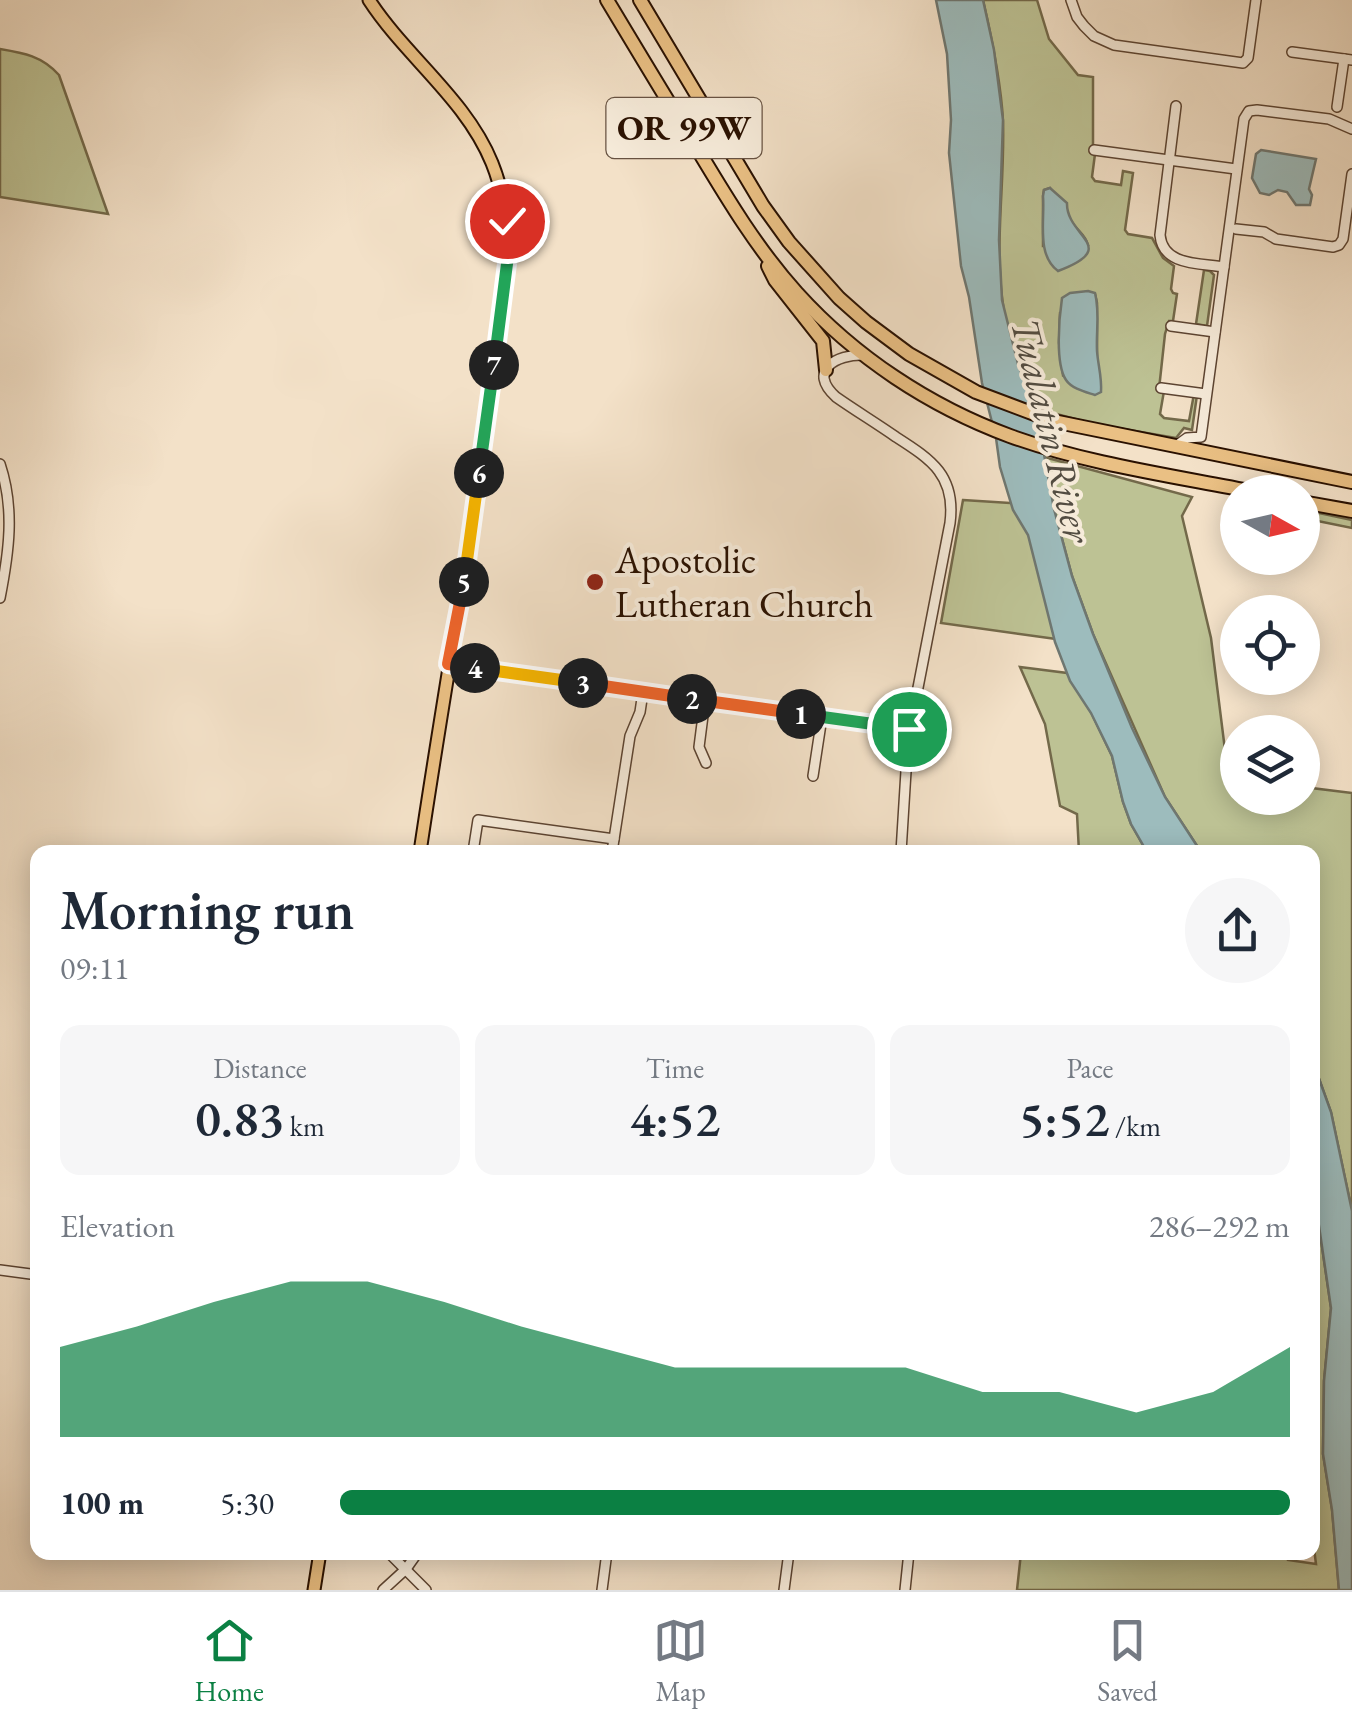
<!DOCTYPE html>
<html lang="en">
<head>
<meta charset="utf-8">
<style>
	:root { --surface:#fff; --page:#f6f6f7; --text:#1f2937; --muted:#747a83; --line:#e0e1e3; --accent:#0b8043 }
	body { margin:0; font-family:"EB Garamond",serif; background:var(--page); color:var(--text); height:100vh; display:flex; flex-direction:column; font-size:38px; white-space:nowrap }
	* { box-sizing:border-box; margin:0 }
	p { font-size:32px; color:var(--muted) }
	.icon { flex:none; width:55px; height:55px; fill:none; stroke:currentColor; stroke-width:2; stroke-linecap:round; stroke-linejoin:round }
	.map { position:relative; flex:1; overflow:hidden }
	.details { position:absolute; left:30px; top:845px; width:1290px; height:715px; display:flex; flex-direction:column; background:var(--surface); border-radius:20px; box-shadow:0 5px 25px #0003 }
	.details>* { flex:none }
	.needle { width:65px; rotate:98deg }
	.tools { position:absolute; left:1220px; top:475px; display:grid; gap:20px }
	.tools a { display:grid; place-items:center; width:100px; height:100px; border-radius:50%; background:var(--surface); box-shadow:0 5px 25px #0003; font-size:50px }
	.pin { position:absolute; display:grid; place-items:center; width:85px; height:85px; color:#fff; margin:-42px; border:5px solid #fff; border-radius:50%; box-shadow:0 2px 10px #0007 }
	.km { position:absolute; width:50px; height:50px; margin:-25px; border-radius:50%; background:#222; color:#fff; font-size:28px; line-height:50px; text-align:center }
	.round { display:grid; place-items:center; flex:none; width:105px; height:105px; border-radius:52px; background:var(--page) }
	.summary { display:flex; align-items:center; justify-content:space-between; height:170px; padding:0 30px }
	h1 { font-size:55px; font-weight:600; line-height:75px }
	.figures { display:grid; grid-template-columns:repeat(3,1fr); gap:15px; height:170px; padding:10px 30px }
	.figures div { display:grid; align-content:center; border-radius:20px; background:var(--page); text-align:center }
	.figures b { font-size:50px; font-weight:600 }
	.figures small { font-size:28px; font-weight:400 }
	.figures p { font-size:28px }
	.chart { height:280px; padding:20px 30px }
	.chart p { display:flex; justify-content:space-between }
	.chart svg { width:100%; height:180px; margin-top:10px; fill:var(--accent); opacity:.7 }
	ul { padding:0 30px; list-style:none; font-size:32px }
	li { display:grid; grid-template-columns:160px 120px 1fr; align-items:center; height:75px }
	li i { height:25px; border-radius:12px; background:var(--accent) }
	.menu { display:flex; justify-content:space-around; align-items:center; height:140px; border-top:2px solid var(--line); background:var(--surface); font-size:28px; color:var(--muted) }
	.menu a { display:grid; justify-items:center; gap:5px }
	.menu .selected { color:var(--accent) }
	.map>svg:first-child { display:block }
	.green { fill:#bdc294; stroke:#73694a; stroke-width:2.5; fill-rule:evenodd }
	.water { fill:#9dbcbd; stroke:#6f7771; stroke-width:2.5 }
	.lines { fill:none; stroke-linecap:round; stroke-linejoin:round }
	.minor-casing { stroke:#5c4432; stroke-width:12 }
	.major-casing { stroke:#291000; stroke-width:15 }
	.highway-casing { stroke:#291000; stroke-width:16 }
	.minor { stroke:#f7ecdb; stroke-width:9 }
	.major { stroke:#eac084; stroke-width:11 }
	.highway { stroke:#eac084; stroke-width:12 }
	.split-1-casing { stroke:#fff; stroke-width:20 }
	.split-2-casing { stroke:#fff; stroke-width:20 }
	.split-3-casing { stroke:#fff; stroke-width:20 }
	.split-4-casing { stroke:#fff; stroke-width:20 }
	.split-5-casing { stroke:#fff; stroke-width:20 }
	.split-6-casing { stroke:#fff; stroke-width:20 }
	.split-7-casing { stroke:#fff; stroke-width:20 }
	.split-8-casing { stroke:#fff; stroke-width:20 }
	.split-9-casing { stroke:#fff; stroke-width:20 }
	.split-1 { stroke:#22a559; stroke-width:12 }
	.split-2 { stroke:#f0652b; stroke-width:12 }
	.split-3 { stroke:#f0652b; stroke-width:12 }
	.split-4 { stroke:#f5b400; stroke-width:12 }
	.split-5 { stroke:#f0652b; stroke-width:12 }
	.split-6 { stroke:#f5b400; stroke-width:12 }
	.split-7 { stroke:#22a559; stroke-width:12 }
	.split-8 { stroke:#22a559; stroke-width:12 }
	.split-9 { stroke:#f5b400; stroke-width:12 }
	.poi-dot { fill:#8f2418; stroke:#f7ecdb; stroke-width:4 }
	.labels { text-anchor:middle; stroke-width:8; stroke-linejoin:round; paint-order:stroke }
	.shield { fill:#f7ecdb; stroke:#675242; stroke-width:2.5 }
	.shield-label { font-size:35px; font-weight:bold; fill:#291000 }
	.poi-label { font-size:38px; fill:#291000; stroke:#f7ecdb; text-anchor:start }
	.water-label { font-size:40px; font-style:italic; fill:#524c42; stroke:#f7ecdb }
</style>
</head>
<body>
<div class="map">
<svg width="1352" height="1590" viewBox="0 0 1352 1590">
	<rect width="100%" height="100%" fill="#f3e1c8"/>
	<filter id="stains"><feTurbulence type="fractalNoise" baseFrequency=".002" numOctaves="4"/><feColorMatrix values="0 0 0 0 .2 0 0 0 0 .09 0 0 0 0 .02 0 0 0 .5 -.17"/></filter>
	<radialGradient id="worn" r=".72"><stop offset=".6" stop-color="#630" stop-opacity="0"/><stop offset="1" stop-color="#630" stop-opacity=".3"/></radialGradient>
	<!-- green -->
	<g class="green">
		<path d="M983 0H1037L1049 39 1078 75 1093 77V148L1095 154 1092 177 1095 181 1121 185 1123 171 1133 173 1125 230 1128 234 1152 238 1163 258 1174 266 1171 289 1173 293 1177 294 1173 321H1169L1165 334 1159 389 1164 391 1160 414 1164 418 1189 421 1194 394 1197 395 1192 430 1184 428 1176 438 1094 424 1034 408C1021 373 1006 335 1002 297 995 239 1005 180 1003 121 1001 81 992 39 983 0ZM1050 188C1059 200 1065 213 1074 225 1080 233 1085 235 1088 245L1043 246V196L1044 190ZM1095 294 1097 303V357L1063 375 1059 343 1060 313Z"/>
		<path d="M0 49C24 53 42 56 59 75L108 214 0 197Z"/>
		<path d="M1204 270 1210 271 1214 275 1207 326 1196 324Z"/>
		<path d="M1044 457 1192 497 1182 516 1211 638 1226 758 1237 763 1238 798H1302L1303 787 1352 793V1211L1331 1112 1313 1062 1312 852H1201L1165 797 1093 634 1072 576 1054 509Z"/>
		<path d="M963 500 1026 504 1056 639 941 623Z"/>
		<path d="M1305 510 1352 520V528L1303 518Z"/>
		<path d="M1020 667 1067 673 1091 712 1112 756 1123 802 1131 824 1147 852H1079L1077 814 1060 806 1045 724Z"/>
		<path d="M1313 1185 1331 1308 1324 1381 1323 1454 1332 1509 1339 1590H1017L1021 1553 1282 1552 1288 1553V1560L1316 1564 1312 1532Z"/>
	</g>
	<!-- water -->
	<g class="water">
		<path d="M936 0H983L994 50 1003 120 999 240 1002 300 1018 364 1037 416 1054 509 1072 576 1093 634 1132 728 1165 797 1201 852H1147L1131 824 1123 802 1112 756 1091 713 1070 681 1055 642 1028 535 1013 510 1000 467 996 438 982 383 969 297 961 266 949 153 951 120 947 54Z"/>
		<path d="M1261 150 1316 159 1309 189 1312 195 1310 205H1296L1287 192 1278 190 1269 195 1260 193 1252 178 1256 154Z"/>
		<path d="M1050 188 1067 203C1066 237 1122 247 1058 271 1036 255 1045 220 1043 196L1044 190Z"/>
		<path d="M1088 291 1095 293C1100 312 1096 332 1097 351 1098 365 1102 377 1101 392L1095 395C1086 392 1072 389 1066 380 1055 364 1059 318 1062 298L1070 293Z"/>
		<path d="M1313 1062 1331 1112 1352 1211V1590H1339L1332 1510 1323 1454 1324 1381 1331 1308 1313 1185Z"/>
	</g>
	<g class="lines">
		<defs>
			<g id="minor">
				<path d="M1071 0 1077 17 1084 26 1094 36 1114 45 1243 63 1248 58 1256 0"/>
				<path d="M1292 52 1352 60"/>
				<path d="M1176 106 1160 235C1163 266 1199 263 1224 267"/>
				<path d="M1337 107 1344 59"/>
				<path d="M1094 150 1236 169"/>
				<path d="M1236 229 1264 232 1276 239 1333 247 1339 245 1343 239 1352 174"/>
				<path d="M1171 326 1215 332"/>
				<path d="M864 355C836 354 807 371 836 397 856 411 876 423 896 437 932 460 956 476 950 523L908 739 901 852"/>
				<path d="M1161 388 1206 394"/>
				<path d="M1176 446 1187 438 1201 437 1244 119 1249 111 1257 110 1329 119 1352 129"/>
				<path d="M0 464C15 509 9 552 0 598"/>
				<path d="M448 664 909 729"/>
				<path d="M705 700 699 747 706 763"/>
				<path d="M813 776 822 717"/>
				<path d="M473 852 478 820 614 839"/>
				<path d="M612 852 630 736 640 712 643 692"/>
				<path d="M0 1270 38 1275"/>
				<path d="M388 1552 426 1590"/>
				<path d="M383 1590 406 1569 418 1552"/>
				<path d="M602 1590 607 1552"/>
				<path d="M784 1590 789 1552"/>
				<path d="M905 1590 909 1552"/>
			</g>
			<g id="major">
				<path d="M369 0C406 57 466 99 492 163 515 220 507 276 498 335 493 372 488 410 483 447 464 583 440 717 420 852"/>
				<path d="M314 1590 320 1552"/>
			</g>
			<g id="highway">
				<path d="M607 0C637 50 667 100 698 150 728 200 758 250 797 293 855 357 929 406 1010 436 1087 464 1174 476 1254 492"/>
				<path d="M640 0 763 206 789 242 839 298 866 322 909 354 976 392 1053 421 1352 482"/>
				<path d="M768 266 775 280 823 341 826 370"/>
				<path d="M1302 502 1352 511"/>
			</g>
		</defs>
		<!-- minor casing -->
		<use href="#minor" class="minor-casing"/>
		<!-- major casing -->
		<use href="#major" class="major-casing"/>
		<!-- highway casing -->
		<use href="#highway" class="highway-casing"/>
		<!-- minor -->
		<use href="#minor" class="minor"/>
		<!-- major -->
		<use href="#major" class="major"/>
		<!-- highway -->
		<use href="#highway" class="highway"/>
	</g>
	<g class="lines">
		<defs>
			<path id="split-1" d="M801 714 909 729"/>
			<path id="split-2" d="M692 699 801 714"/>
			<path id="split-3" d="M583 683 692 699"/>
			<path id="split-4" d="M475 668 583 683"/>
			<path id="split-5" d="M464 582 448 664 475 668"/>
			<path id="split-6" d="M464 582 479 473"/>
			<path id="split-7" d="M479 473 494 365"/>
			<path id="split-8" d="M494 365 508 256"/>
			<path id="split-9" d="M507 221 508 256"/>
		</defs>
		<!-- split-1 casing -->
		<use href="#split-1" class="split-1-casing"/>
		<!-- split-2 casing -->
		<use href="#split-2" class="split-2-casing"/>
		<!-- split-3 casing -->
		<use href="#split-3" class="split-3-casing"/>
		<!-- split-4 casing -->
		<use href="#split-4" class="split-4-casing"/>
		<!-- split-5 casing -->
		<use href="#split-5" class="split-5-casing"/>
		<!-- split-6 casing -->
		<use href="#split-6" class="split-6-casing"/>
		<!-- split-7 casing -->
		<use href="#split-7" class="split-7-casing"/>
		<!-- split-8 casing -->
		<use href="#split-8" class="split-8-casing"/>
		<!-- split-9 casing -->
		<use href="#split-9" class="split-9-casing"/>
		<!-- split-1 -->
		<use href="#split-1" class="split-1"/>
		<!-- split-2 -->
		<use href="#split-2" class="split-2"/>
		<!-- split-3 -->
		<use href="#split-3" class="split-3"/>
		<!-- split-4 -->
		<use href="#split-4" class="split-4"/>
		<!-- split-5 -->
		<use href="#split-5" class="split-5"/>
		<!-- split-6 -->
		<use href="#split-6" class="split-6"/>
		<!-- split-7 -->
		<use href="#split-7" class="split-7"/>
		<!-- split-8 -->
		<use href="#split-8" class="split-8"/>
		<!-- split-9 -->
		<use href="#split-9" class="split-9"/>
	</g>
	<!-- markers -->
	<circle class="poi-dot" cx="595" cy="582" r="10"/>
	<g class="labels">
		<!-- shield labels -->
		<rect class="shield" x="606.5" y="98" width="155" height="60" rx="8"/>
		<g class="shield-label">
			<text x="684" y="140">OR 99W</text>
		</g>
		<!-- poi labels -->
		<g class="poi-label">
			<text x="615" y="573">Apostolic<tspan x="615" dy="44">Lutheran Church</tspan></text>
		</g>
		<!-- water labels -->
		<g class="water-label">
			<text transform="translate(1052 430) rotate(76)" y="14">Tualatin River</text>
		</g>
	</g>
	<rect width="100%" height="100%" filter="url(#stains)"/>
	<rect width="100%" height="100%" fill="url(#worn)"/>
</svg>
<div class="tools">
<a><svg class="needle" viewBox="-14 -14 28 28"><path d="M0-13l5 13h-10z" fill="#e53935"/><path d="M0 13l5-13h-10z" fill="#747a83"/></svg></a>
<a><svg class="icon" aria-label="locate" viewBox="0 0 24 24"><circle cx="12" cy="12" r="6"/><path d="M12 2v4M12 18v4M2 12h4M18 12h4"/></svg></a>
<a><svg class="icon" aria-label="layers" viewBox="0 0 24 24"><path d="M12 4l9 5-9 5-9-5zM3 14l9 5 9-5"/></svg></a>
</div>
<div class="pin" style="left:909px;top:729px;background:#1e9e55"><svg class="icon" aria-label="arrive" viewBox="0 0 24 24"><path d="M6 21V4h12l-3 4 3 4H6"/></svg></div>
<div class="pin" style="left:507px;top:221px;background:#d93025"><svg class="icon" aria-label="check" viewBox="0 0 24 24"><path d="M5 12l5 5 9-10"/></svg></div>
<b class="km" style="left:801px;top:714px">1</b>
<b class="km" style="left:692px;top:699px">2</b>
<b class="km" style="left:583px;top:683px">3</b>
<b class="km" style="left:475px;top:668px">4</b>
<b class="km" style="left:464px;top:582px">5</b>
<b class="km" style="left:479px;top:473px">6</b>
<b class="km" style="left:494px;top:365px">7</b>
<section class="details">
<div class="summary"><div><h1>Morning run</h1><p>09:11</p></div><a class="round"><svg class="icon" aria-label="share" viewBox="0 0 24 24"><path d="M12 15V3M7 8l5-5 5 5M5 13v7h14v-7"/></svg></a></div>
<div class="figures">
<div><p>Distance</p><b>0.83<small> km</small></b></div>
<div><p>Time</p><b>4:52</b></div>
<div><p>Pace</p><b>5:52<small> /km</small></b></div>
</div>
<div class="chart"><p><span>Elevation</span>286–292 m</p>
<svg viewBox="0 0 160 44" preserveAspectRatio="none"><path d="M0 44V22L10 17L20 11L30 6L40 6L50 11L60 17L70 22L80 27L90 27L100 27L110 27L120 33L130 33L140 38L150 33L160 22V44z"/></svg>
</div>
<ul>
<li><b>100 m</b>5:30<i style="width:100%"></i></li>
</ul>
</section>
</div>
<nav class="menu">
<a class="selected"><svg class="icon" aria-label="home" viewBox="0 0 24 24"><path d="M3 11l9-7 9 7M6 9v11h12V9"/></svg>Home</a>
<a><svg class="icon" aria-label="map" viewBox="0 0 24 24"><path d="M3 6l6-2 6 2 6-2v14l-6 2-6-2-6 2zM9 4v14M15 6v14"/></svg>Map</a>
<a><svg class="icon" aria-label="saved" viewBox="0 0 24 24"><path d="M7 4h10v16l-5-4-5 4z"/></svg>Saved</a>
</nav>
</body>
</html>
